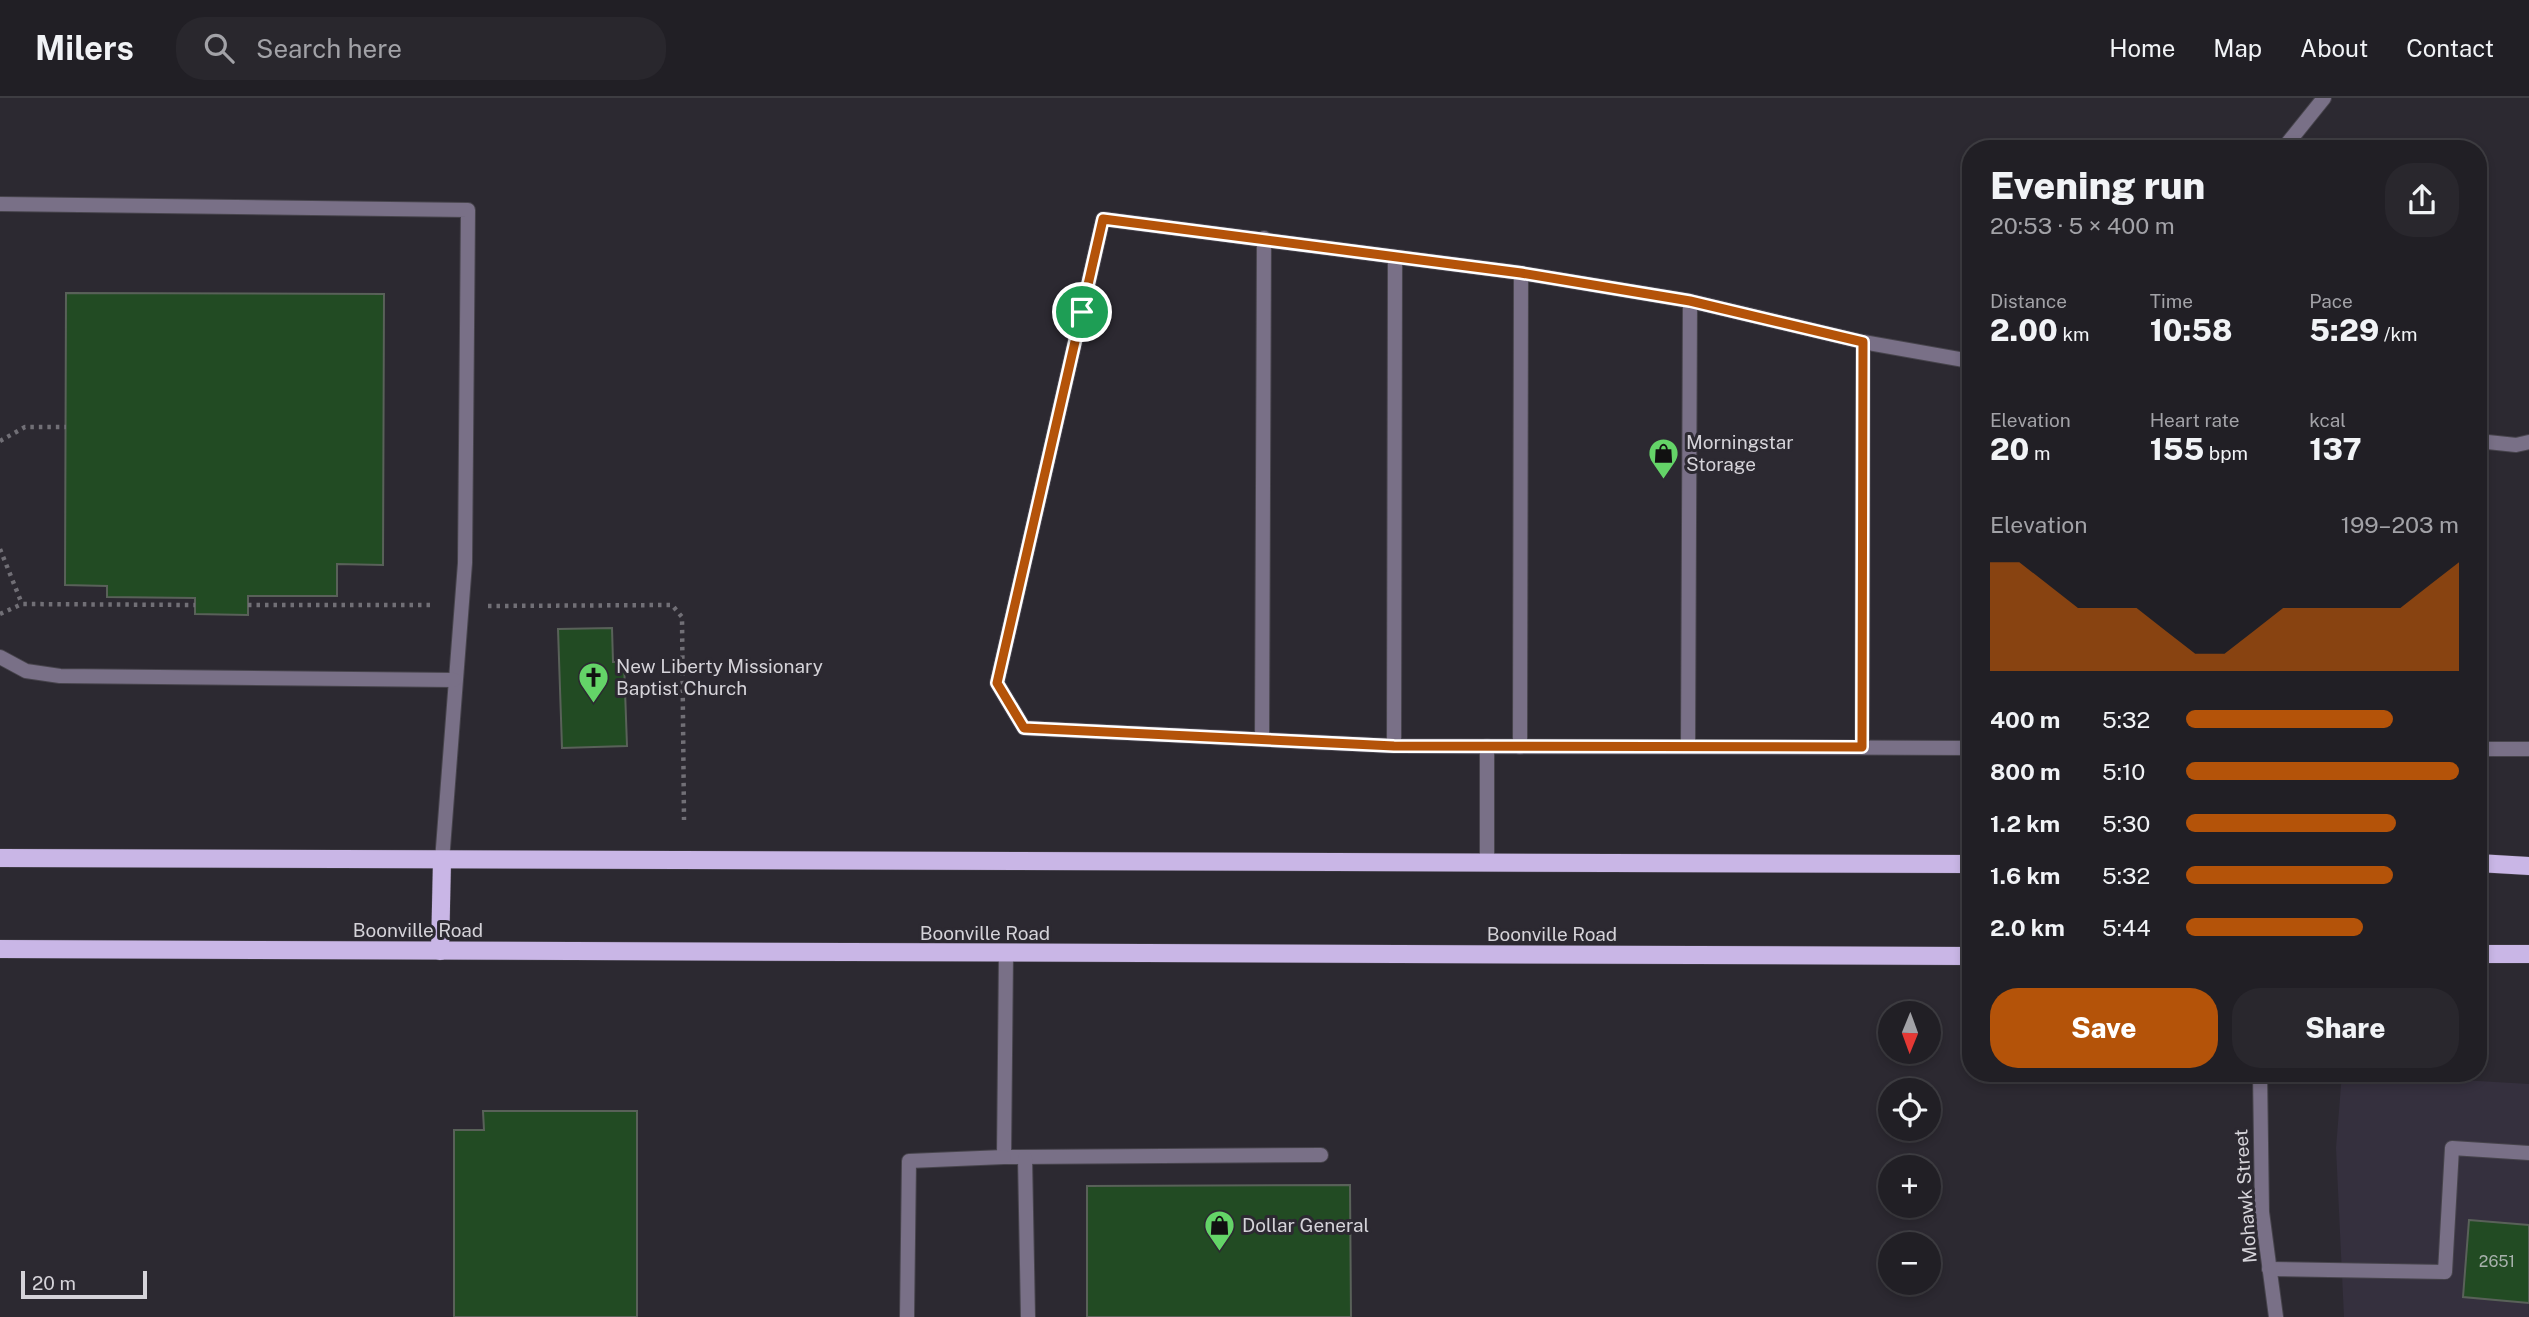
<!DOCTYPE html>
<html lang="en">
<head>
<meta charset="utf-8">
<style>
	:root { --surface:#211f25; --page:#29272d; --text:#f1f3f6; --muted:#a2a2a7; --line:#3e3d42; --accent:#b45309 }
	body { margin:0; font-family:"Public Sans",sans-serif; background:var(--page); color:var(--text); height:100vh; display:flex; flex-direction:column; font-size:26px; white-space:nowrap }
	* { box-sizing:border-box; margin:0 }
	p { font-size:23px; color:var(--muted) }
	.icon { flex:none; width:38px; height:38px; fill:none; stroke:currentColor; stroke-width:2; stroke-linecap:round; stroke-linejoin:round }
	.map { position:relative; flex:1; overflow:hidden }
	.side { position:absolute; left:1962px; top:42px; width:525px; height:942px; display:flex; flex-direction:column; background:var(--surface); border-radius:28px; box-shadow:0 4px 10px #0003,0 0 0 2px var(--line) }
	.side>* { flex:none }
	.needle { width:46px; rotate:181deg }
	.fabs { position:absolute; left:1878px; top:903px; display:grid; gap:14px }
	.fabs a { display:grid; place-items:center; width:63px; height:63px; border-radius:50%; background:var(--surface); box-shadow:0 4px 10px #0003,0 0 0 2px var(--line); font-size:35px }
	.scale { position:absolute; left:21px; bottom:18px; width:126px; box-sizing:border-box; padding-left:7px; border:4px solid #d5d3d9; border-top:0; font-size:19px; line-height:24px; white-space:nowrap; color:#d5d3d9; -webkit-text-stroke:5px #2c2931; paint-order:stroke }
	.pin { position:absolute; display:grid; place-items:center; width:60px; height:60px; color:#fff; margin:-30px; border:4px solid #fff; border-radius:50%; box-shadow:0 2px 7px #0007 }
	.round { display:grid; place-items:center; flex:none; width:74px; height:74px; border-radius:28px; background:var(--page) }
	.headline { display:flex; align-items:center; justify-content:space-between; height:119px; padding:0 28px }
	h1 { font-size:38px; font-weight:800; line-height:52px }
	.stats { display:grid; grid-template-columns:repeat(3,1fr); gap:10px; height:119px; padding:7px 28px }
	.stats div { display:grid; align-content:center }
	.stats b { font-size:30px; font-weight:800 }
	.stats small { font-size:19px; font-weight:400 }
	.stats p { font-size:19px }
	.chart { height:196px; padding:14px 28px }
	.chart p { display:flex; justify-content:space-between }
	.chart svg { width:100%; height:126px; margin-top:7px; fill:var(--accent); opacity:.7 }
	.cta { display:flex; gap:14px; margin-top:auto; padding:14px 28px }
	.cta a { flex:1; height:80px; border-radius:28px; background:var(--accent); color:#fff; font-size:28px; font-weight:800; line-height:80px; text-align:center }
	.cta a+a { background:var(--page); color:var(--text) }
	ul { padding:0 28px; list-style:none; font-size:23px }
	li { display:grid; grid-template-columns:112px 84px 1fr; align-items:center; height:52px }
	li i { height:18px; border-radius:9px; background:var(--accent) }
	header { display:flex; align-items:center; gap:42px; box-sizing:border-box; height:98px; padding:0 35px; background:var(--surface); border-bottom:2px solid var(--line) }
	header strong { font-size:33px }
	nav { display:flex; gap:38px; margin-inline-start:auto; font-size:24px }
	.search { width:490px; height:63px; background:var(--page); display:flex; align-items:center; gap:18px; box-sizing:border-box; padding:0 24px; border-radius:28px; color:var(--muted); font-size:26px }
	.map>svg:first-child { display:block }
	.built { fill:#35303e }
	.building { fill:#224b23; stroke:#596159; stroke-width:2 }
	.lines { fill:none; stroke-linecap:round; stroke-linejoin:round }
	.service-casing { stroke:#47444c; stroke-width:16 }
	.minor-casing { stroke:#47444c; stroke-width:16 }
	.primary-casing { stroke:#47444c; stroke-width:19 }
	.path { stroke:#716f76; stroke-width:4.5; stroke-dasharray:3.5 5; stroke-linecap:butt }
	.service { stroke:#797087; stroke-width:14 }
	.minor { stroke:#797087; stroke-width:14 }
	.primary { stroke:#c9b6e6; stroke-width:18 }
	.route-casing { stroke:#fff; stroke-width:14 }
	.route { stroke:#b45309; stroke-width:9 }
	.labels { text-anchor:middle; stroke-width:6; stroke-linejoin:round; paint-order:stroke }
	.number-label { font-size:16px; fill:#a8b1ac }
	.poi-label { font-size:19px; fill:#d5d3d9; stroke:#2c2931; text-anchor:start }
	.street-label { font-size:19px; fill:#d5d3d9; stroke:#2c2931 }
</style>
</head>
<body>
<header>
<strong>Milers</strong>
<div class="search"><svg class="icon" aria-label="search" viewBox="0 0 24 24"><circle cx="10" cy="10" r="6"/><path d="M15 15l6 6"/></svg>Search here</div>
<nav><a>Home</a><a>Map</a><a>About</a><a>Contact</a></nav>
</header>
<div class="map">
<svg width="2529" height="1219" viewBox="0 0 2529 1219">
	<rect width="100%" height="100%" fill="#2c2931"/>
	<!-- built -->
	<path class="built" d="M2342 975 2529 986V1219H2344L2336 1050Z"/>
	<!-- building -->
	<g class="building">
		<path d="M66 195 384 196 383 467 337 466V498H248V517L195 516V500L107 499V488L65 487Z"/>
		<path d="M612 530 613 564H624L627 648 562 650 558 531Z"/>
		<path d="M483 1013H637V1219H454V1032H484Z"/>
		<path d="M1350 1087 1351 1219H1087V1088Z"/>
		<path d="M2469 1122 2529 1127V1205L2463 1199Z"/>
	</g>
	<g class="lines">
		<defs>
			<g id="service">
				<path d="M2283 51 2324 0"/>
				<path d="M0 106 468 112 465 465 442 763"/>
				<path d="M1970 263 1863 244 1690 203 1521 175 1103 121 997 585 1024 630 1394 648 1970 650"/>
				<path d="M2478 343 2516 347 2529 344"/>
				<path d="M0 559 26 573 60 578 454 582"/>
				<path d="M1262 641 1264 140"/>
				<path d="M1394 648 1395 159"/>
				<path d="M1487 648V765"/>
				<path d="M1520 649 1521 175"/>
				<path d="M1688 649 1690 203"/>
				<path d="M1862 649 1863 244"/>
				<path d="M2478 651H2529"/>
				<path d="M1006 856 1004 1059 1321 1057"/>
				<path d="M1025 1060 1028 1219"/>
				<path d="M2269 1171 2445 1174 2452 1050 2529 1055"/>
				<path d="M907 1219 909 1063 1004 1059"/>
			</g>
			<path id="minor" d="M2260 975 2262 1114 2276 1219"/>
			<g id="primary">
				<path d="M0 760 1970 766"/>
				<path d="M2478 765 2529 768"/>
				<path d="M0 851 1970 858"/>
				<path d="M440 853 442 763"/>
				<path d="M2478 856H2529"/>
			</g>
		</defs>
		<!-- service casing -->
		<use href="#service" class="service-casing"/>
		<!-- minor casing -->
		<use href="#minor" class="minor-casing"/>
		<!-- primary casing -->
		<use href="#primary" class="primary-casing"/>
		<!-- path -->
		<g class="path">
			<path d="M0 343 25 329H66"/>
			<path d="M0 451 22 506"/>
			<path d="M248 507H434"/>
			<path d="M488 508 672 507 682 519 684 722"/>
			<path d="M0 516 22 506 195 507"/>
		</g>
		<!-- service -->
		<use href="#service" class="service"/>
		<!-- minor -->
		<use href="#minor" class="minor"/>
		<!-- primary -->
		<use href="#primary" class="primary"/>
	</g>
	<g class="lines">
		<defs>
			<path id="route" d="M1103 121 1521 175 1690 203 1863 244 1862 649 1394 648 1024 630 997 585Z"/>
		</defs>
		<!-- route casing -->
		<use href="#route" class="route-casing"/>
		<!-- route -->
		<use href="#route" class="route"/>
	</g>
	<!-- icons -->
	<defs>
		<symbol id="shop-pin" viewBox="-11 -11 22 30"><path d="M0 17L-7.5 6A9.5 9.5 0 1 1 7.5 6Z" fill="#64d468" stroke="#2c2931"/><path d="M-5-2.5h2.3a2.7 3.5 0 0 1 5.4 0H5L5.5 6h-11ZM-1.5-2.5h3a1.5 2.3 0 0 0-3 0Z" fill="#111"/></symbol>
		<symbol id="church-pin" viewBox="-11 -11 22 30"><path d="M0 17L-7.5 6A9.5 9.5 0 1 1 7.5 6Z" fill="#64d468" stroke="#2c2931"/><path d="M-1.2-6h2.4v3.5h3.3v2.4h-3.3V6h-2.4V-.1h-3.3v-2.4h3.3Z" fill="#111"/></symbol>
	</defs>
	<g fill-rule="evenodd">
		<use href="#shop-pin" x="1646" y="338" width="35" height="47"/>
		<use href="#church-pin" x="576" y="562" width="35" height="47"/>
		<use href="#shop-pin" x="1202" y="1110" width="35" height="47"/>
	</g>
	<g class="labels">
		<!-- number labels -->
		<g class="number-label">
			<text x="2497" y="1169">2651</text>
		</g>
		<!-- poi labels -->
		<g class="poi-label">
			<text x="1686" y="351">Morningstar<tspan x="1686" dy="22">Storage</tspan></text>
			<text x="616" y="575">New Liberty Missionary<tspan x="616" dy="22">Baptist Church</tspan></text>
			<text x="1242" y="1134">Dollar General</text>
		</g>
		<!-- street labels -->
		<g class="street-label">
			<text x="418" y="839">Boonville Road</text>
			<text x="985" y="842">Boonville Road</text>
			<text x="1552" y="843">Boonville Road</text>
			<text transform="translate(2245 1098) rotate(-94)" y="7">Mohawk Street</text>
		</g>
	</g>
</svg>
<div class="fabs">
<a><svg class="needle" viewBox="-14 -14 28 28"><path d="M0-13l5 13h-10z" fill="#e53935"/><path d="M0 13l5-13h-10z" fill="#a2a2a7"/></svg></a>
<a><svg class="icon" aria-label="locate" viewBox="0 0 24 24"><circle cx="12" cy="12" r="6"/><path d="M12 2v4M12 18v4M2 12h4M18 12h4"/></svg></a>
<a>+</a>
<a>−</a>
</div>
<div class="scale">20 m</div>
<div class="pin" style="left:1082px;top:214px;background:#1e9e55"><svg class="icon" aria-label="arrive" viewBox="0 0 24 24"><path d="M6 21V4h12l-3 4 3 4H6"/></svg></div>
<section class="side">
<div class="headline"><div><h1>Evening run</h1><p>20:53 · 5 × 400 m</p></div><a class="round"><svg class="icon" aria-label="share" viewBox="0 0 24 24"><path d="M12 15V3M7 8l5-5 5 5M5 13v7h14v-7"/></svg></a></div>
<div class="stats">
<div><p>Distance</p><b>2.00<small> km</small></b></div>
<div><p>Time</p><b>10:58</b></div>
<div><p>Pace</p><b>5:29<small> /km</small></b></div>
</div>
<div class="stats">
<div><p>Elevation</p><b>20<small> m</small></b></div>
<div><p>Heart rate</p><b>155<small> bpm</small></b></div>
<div><p>kcal</p><b>137</b></div>
</div>
<div class="chart"><p><span>Elevation</span>199–203 m</p>
<svg viewBox="0 0 160 44" preserveAspectRatio="none"><path d="M0 44V6L10 6L20 14L30 22L40 22L50 22L60 30L70 38L80 38L90 30L100 22L110 22L120 22L130 22L140 22L150 14L160 6V44z"/></svg>
</div>
<ul>
<li><b>400 m</b>5:32<i style="width:76%"></i></li>
<li><b>800 m</b>5:10<i style="width:100%"></i></li>
<li><b>1.2 km</b>5:30<i style="width:77%"></i></li>
<li><b>1.6 km</b>5:32<i style="width:76%"></i></li>
<li><b>2.0 km</b>5:44<i style="width:65%"></i></li>
</ul>
<div class="cta"><a>Save</a><a>Share</a></div>
</section>
</div>
</body>
</html>
